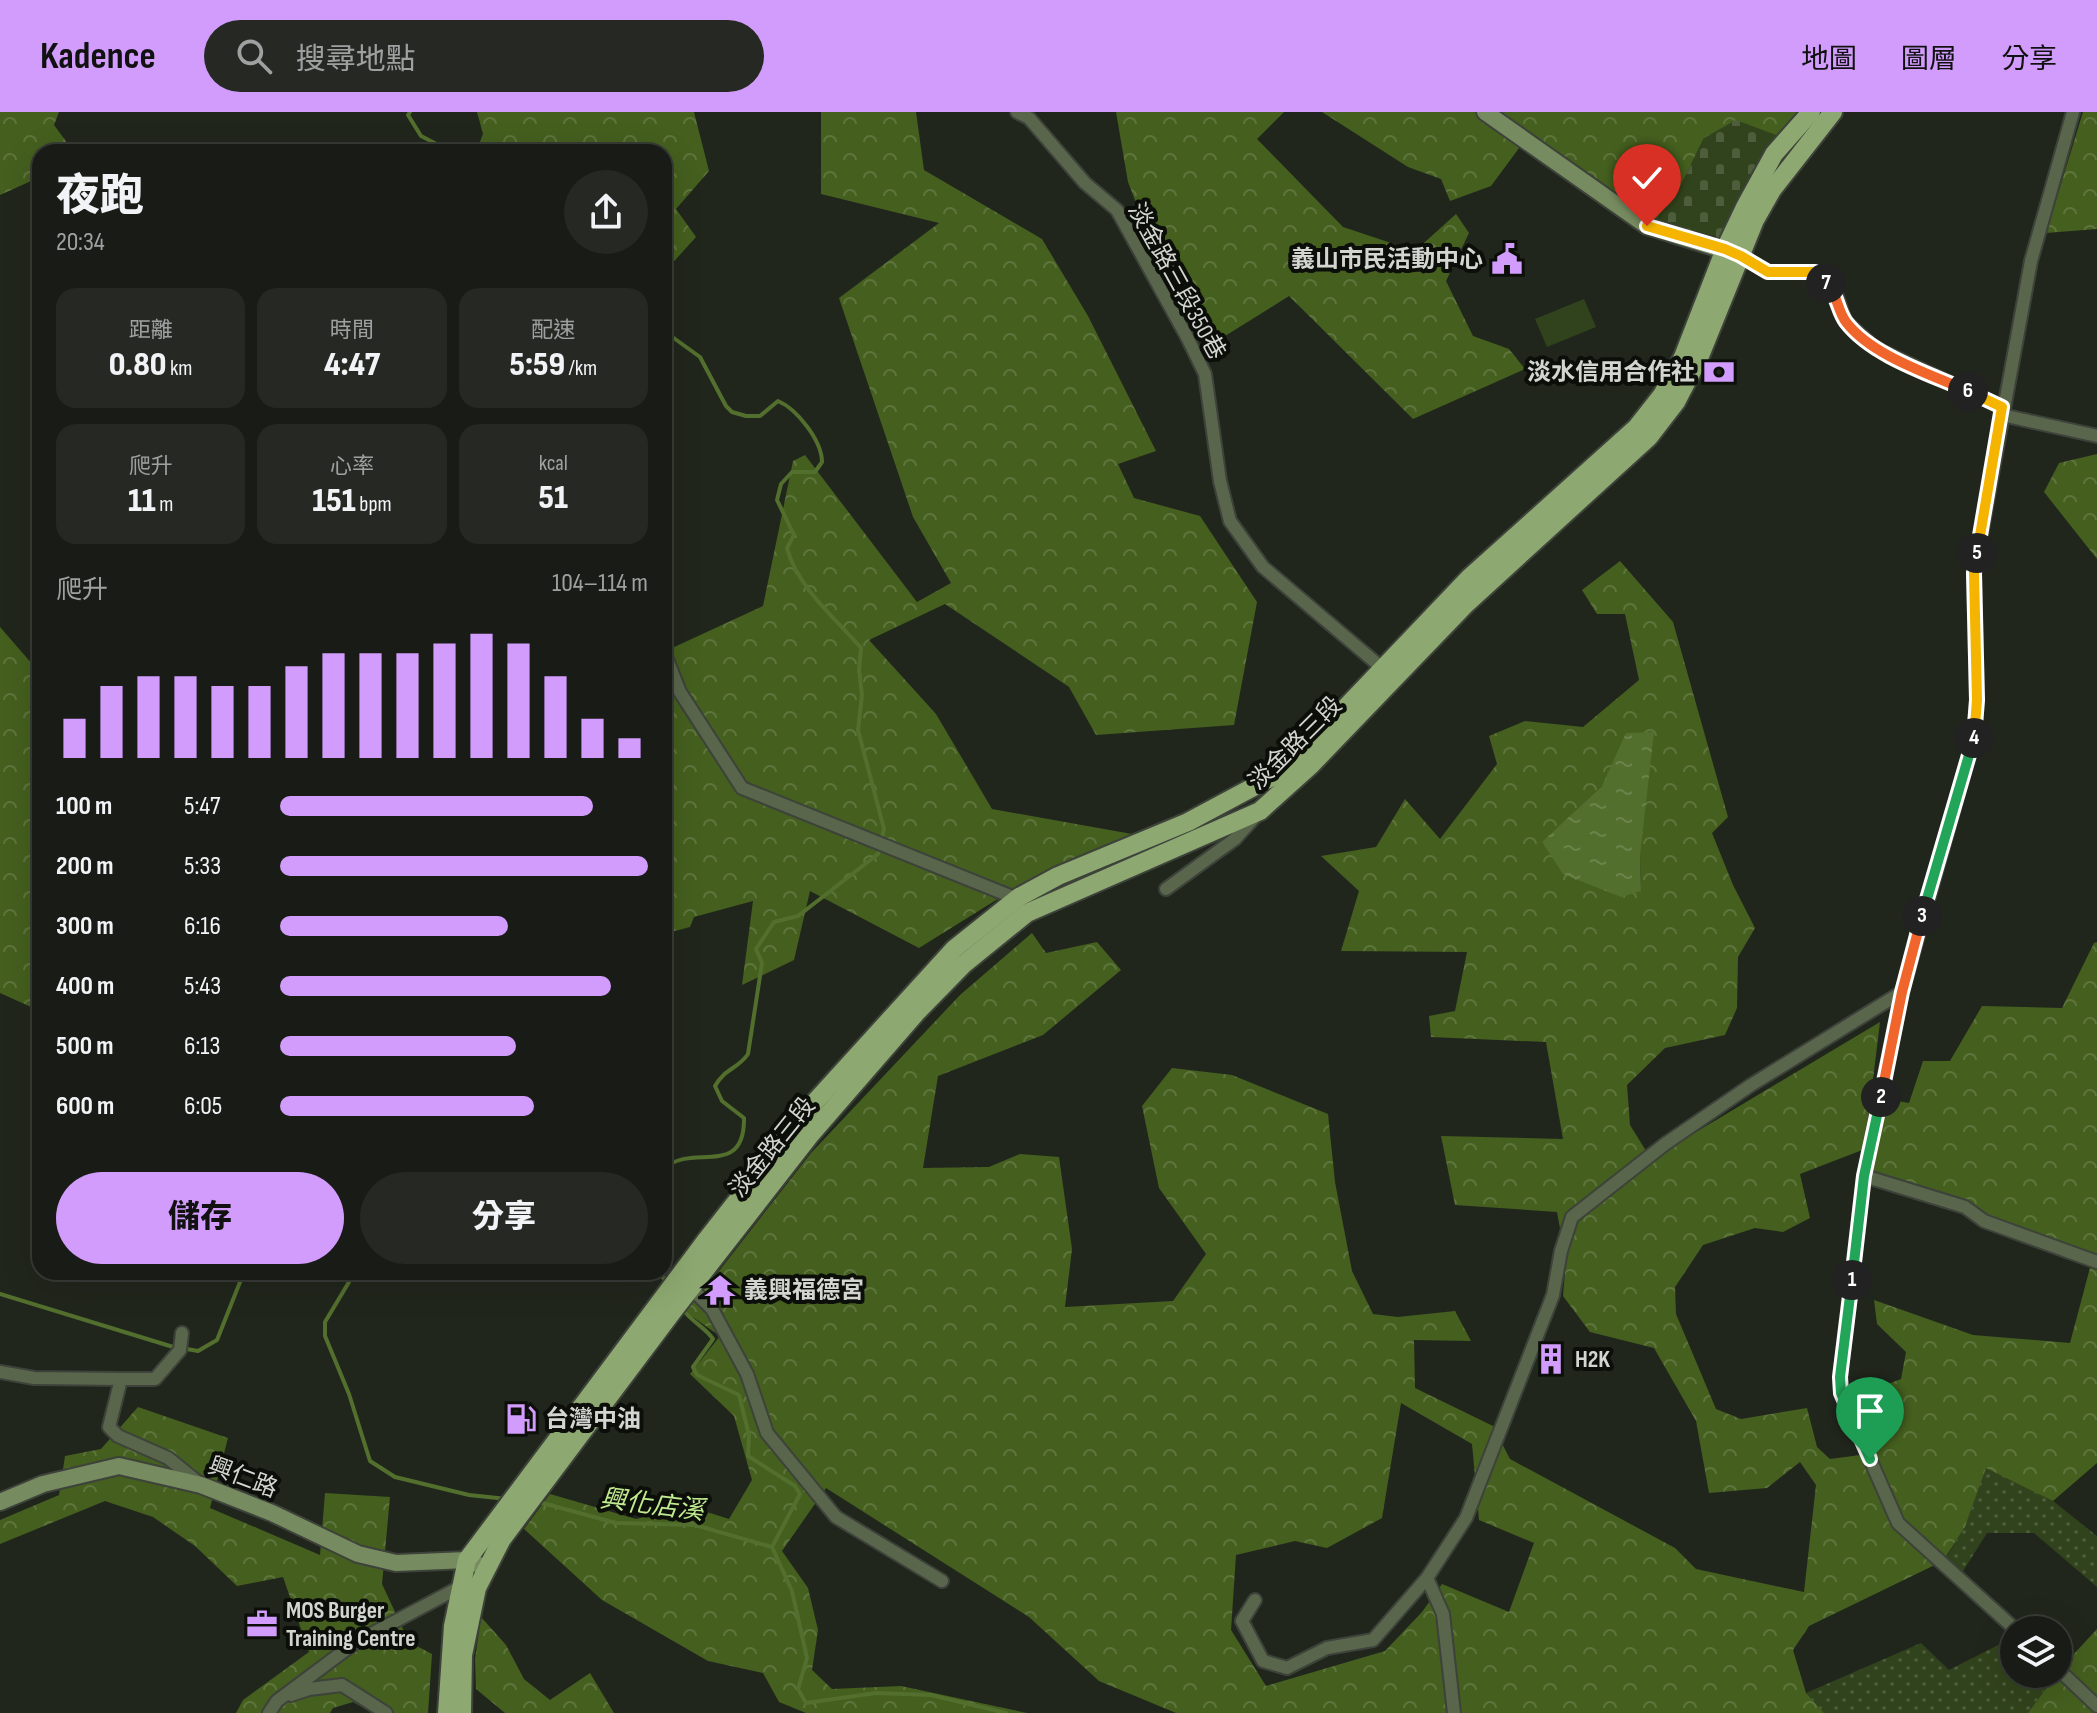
<!DOCTYPE html>
<html lang="zh-TW">
<head>
<meta charset="utf-8">
<style>
	:root { --surface:#191c16; --page:#262923; --text:#f1f3f6; --muted:#9fa1a1; --line:#373a35; --accent:#d29cfd }
	body { margin:0; font-family:"Sofia Sans Condensed","Noto Sans TC",sans-serif; background:var(--page); color:var(--text); height:100vh; display:flex; flex-direction:column; font-size:30px; white-space:nowrap }
	* { box-sizing:border-box; margin:0 }
	p { font-size:26px; color:var(--muted) }
	.icon { flex:none; width:44px; height:44px; fill:none; stroke:currentColor; stroke-width:2; stroke-linecap:round; stroke-linejoin:round }
	.map { position:relative; flex:1; overflow:hidden }
	.sheet { position:absolute; left:32px; top:32px; width:640px; height:1136px; display:flex; flex-direction:column; background:var(--surface); border-radius:24px; box-shadow:0 8px 32px #0002,0 0 0 2px var(--line) }
	.sheet>* { flex:none }
	.fabs { position:absolute; left:2000px; top:1504px; display:grid; gap:16px }
	.fabs a { display:grid; place-items:center; width:72px; height:72px; border-radius:50%; background:var(--surface); box-shadow:0 8px 32px #0002,0 0 0 2px var(--line); font-size:40px }
	.pin { position:absolute; display:grid; place-items:center; width:68px; height:68px; color:#fff; margin:-82px -34px; border-radius:50% 50% 50% 0; rotate:-45deg; box-shadow:0 0 8px #0007 }
	.pin .icon { rotate:45deg }
	.km { position:absolute; width:40px; height:40px; margin:-20px; border-radius:50%; background:#222; color:#fff; font-size:22px; line-height:40px; text-align:center }
	.round { display:grid; place-items:center; flex:none; width:84px; height:84px; border-radius:42px; background:var(--page) }
	.overview { display:flex; align-items:center; justify-content:space-between; height:136px; padding:0 24px }
	h1 { font-size:44px; font-weight:800; line-height:60px }
	.metrics { display:grid; grid-template-columns:repeat(3,1fr); gap:12px; height:136px; padding:8px 24px }
	.metrics div { display:grid; align-content:center; border-radius:20px; background:var(--page); text-align:center }
	.metrics b { font-size:34px; font-weight:800 }
	.metrics small { font-size:22px; font-weight:400 }
	.metrics p { font-size:22px }
	.chart { height:224px; padding:16px 24px }
	.chart p { display:flex; justify-content:space-between }
	.chart svg { width:100%; height:144px; margin-top:8px; stroke:var(--accent); stroke-width:6 }
	.primary-button { display:flex; gap:16px; margin-top:auto; padding:16px 24px }
	.primary-button a { flex:1; height:92px; border-radius:48px; background:var(--accent); color:#111; font-size:32px; font-weight:800; line-height:92px; text-align:center }
	.primary-button a+a { background:var(--page); color:var(--text) }
	ul { padding:0 24px; list-style:none; font-size:26px }
	li { display:grid; grid-template-columns:128px 96px 1fr; align-items:center; height:60px }
	li i { height:20px; border-radius:10px; background:var(--accent) }
	header { display:flex; align-items:center; gap:48px; box-sizing:border-box; height:112px; padding:0 40px; background:var(--accent); color:#111 }
	header strong { font-size:38px }
	nav { display:flex; gap:44px; margin-inline-start:auto; font-size:28px }
	.search { width:560px; height:72px; background:var(--page); display:flex; align-items:center; gap:20px; box-sizing:border-box; padding:0 28px; border-radius:44px; color:var(--muted); font-size:30px }
	.map>svg:first-child { display:block }
	.grass { fill:url(#grass-dots) }
	.forest { fill:url(#forest-crowns); fill-rule:evenodd }
	.cemetery { fill:url(#cemetery-stones) }
	.garden { fill:#31431c }
	.water { fill:url(#water-ripples) }
	.lines { fill:none; stroke-linecap:round; stroke-linejoin:round }
	.stream { stroke:#536f2e; stroke-width:4 }
	.street-casing { stroke:#3d423a; stroke-width:16 }
	.secondary-casing { stroke:#3d423a; stroke-width:20 }
	.primary-casing { stroke:#3d423a; stroke-width:22 }
	.street { stroke:#59664b; stroke-width:12 }
	.secondary { stroke:#778b60; stroke-width:16 }
	.primary { stroke:#8da870; stroke-width:18 }
	.split-1-casing { stroke:#fff; stroke-width:16 }
	.split-2-casing { stroke:#fff; stroke-width:16 }
	.split-3-casing { stroke:#fff; stroke-width:16 }
	.split-4-casing { stroke:#fff; stroke-width:16 }
	.split-5-casing { stroke:#fff; stroke-width:16 }
	.split-6-casing { stroke:#fff; stroke-width:16 }
	.split-7-casing { stroke:#fff; stroke-width:16 }
	.split-8-casing { stroke:#fff; stroke-width:16 }
	.split-1 { stroke:#22a559; stroke-width:10 }
	.split-2 { stroke:#22a559; stroke-width:10 }
	.split-3 { stroke:#f0652b; stroke-width:10 }
	.split-4 { stroke:#22a559; stroke-width:10 }
	.split-5 { stroke:#f5b400; stroke-width:10 }
	.split-6 { stroke:#f5b400; stroke-width:10 }
	.split-7 { stroke:#f0652b; stroke-width:10 }
	.split-8 { stroke:#f5b400; stroke-width:10 }
	.labels { text-anchor:middle; stroke-width:8; stroke-linejoin:round; paint-order:stroke }
	.poi-label { font-size:24px; font-weight:bold; fill:#d3d6d0; stroke:#0c0e0a; text-anchor:start }
	.street-label { font-size:24px; fill:#d3d6d0; stroke:#0c0e0a }
	.water-label { font-size:26px; font-style:italic; fill:#c0eb8e; stroke:#0c0e0a }
</style>
</head>
<body>
<header>
<strong>Kadence</strong>
<div class="search"><svg class="icon" aria-label="search" viewBox="0 0 24 24"><circle cx="10" cy="10" r="6"/><path d="M15 15l6 6"/></svg>搜尋地點</div>
<nav><a>地圖</a><a>圖層</a><a>分享</a></nav>
</header>
<div class="map">
<svg width="2097" height="1601" viewBox="0 0 2097 1601">
	<defs>
		<pattern id="grass-dots" width="8" height="8" patternUnits="userSpaceOnUse" patternTransform="scale(2)"><rect width="8" height="8" fill="#31431c"/><path d="M2 2h.1M6 6h.1" fill="none" stroke="#4e5d3c" stroke-width="1.8" stroke-linecap="round"/></pattern>
		<pattern id="forest-crowns" width="20" height="18" patternUnits="userSpaceOnUse" patternTransform="scale(2)"><rect width="20" height="18" fill="#445f1e"/><path d="M2 6a3 3 0 1 1 6 0M12 15a3 3 0 1 1 6 0" fill="none" stroke="#5e753e"/></pattern>
		<pattern id="cemetery-stones" width="16" height="16" patternUnits="userSpaceOnUse" patternTransform="scale(2)"><rect width="16" height="16" fill="#31431c"/><path d="M2 7V4a2 2 0 0 1 4 0v3zM10 15v-3a2 2 0 0 1 4 0v3z" fill="#4e5d3c"/></pattern>
		<pattern id="water-ripples" width="26" height="14" patternUnits="userSpaceOnUse" patternTransform="scale(2)"><rect width="26" height="14" fill="#536f2e"/><path d="M2 4q2-2 4 0t4 0M15 11q2-2 4 0t4 0" fill="none" stroke="#6b834b"/></pattern>
	</defs>
	<rect width="100%" height="100%" fill="#21261d"/>
	<!-- grass -->
	<g class="grass">
		<path d="M1986 1355 2053 1389 2097 1424V1475L2034 1421H1987L1960 1464 1944 1449 1965 1415Z"/>
		<path d="M2014 1525V1562H2056L2028 1601H1824L1806 1581 1921 1531 1949 1558Z"/>
	</g>
	<!-- forest -->
	<g class="forest">
		<path d="M0 0H59L54 13 74 40H40V65L0 83Z"/>
		<path d="M477 0H694L709 59 676 97 696 125 667 157 664 158V40H476L483 22Z"/>
		<path d="M821 0H916L924 58 1042 127 1088 204 1156 339 1118 352 1134 386 1200 404 1257 490 1234 613 1096 623 1069 575 945 492 869 528 936 602 992 697 1132 722 1017 775 919 836 810 779 794 848 742 873 753 789 694 805 690 815 664 822V532L670 537 763 494 793 349 805 343 917 490 951 471 913 405 839 186 939 111 821 82Z"/>
		<path d="M1116 0H1284L1257 27 1343 115 1415 139 1456 102 1469 121 1446 169 1473 224 1509 237 1525 257 1413 307 1289 184 1209 234 1153 135 1128 70Z"/>
		<path d="M1322 0H1801L1779 24 1704 26 1680 75 1652 113 1525 28 1491 74 1450 89 1441 67 1408 55Z"/>
		<path d="M2083 0H2097V117L2046 121Z"/>
		<path d="M2097 342V447L2044 380 2059 351Z"/>
		<path d="M1620 449 1673 510 1728 705 1712 721 1733 773 1755 816 1738 845 1737 896 1725 923 1665 936 1627 973 1630 1013 1651 1047 1880 910 1871 984 1909 991 1923 949H1950L1982 894 2062 896 2094 831 2097 830V1351L2053 1389 1986 1356 1965 1415 1943 1449 1809 1514 1793 1538 1806 1581 1824 1601H1176L1099 1569 1029 1505 826 1376 782 1439 808 1476 818 1518 812 1558 832 1577 901 1574 1027 1601H806L779 1590 763 1561 708 1549 602 1488 524 1417 550 1382 636 1407 688 1394 729 1407 752 1368 734 1304 690 1262 720 1224 684 1199 712 1168 811 1041 960 883 1032 821 1046 841 1097 830 1121 858 1043 923 938 964 923 1056 989 1055 1020 1042 1059 1045 1072 1137 1065 1195 1173 1189 1206 1142 1159 1076 1142 994 1172 956 1232 963 1328 1002 1335 1070 1352 1159 1373 1202 1398 1205 1455 1199 1471 1229 1414 1228 1415 1276 1493 1314 1510 1347 1675 1436 1696 1457 1804 1480 1816 1373 1800 1350 1767 1376 1709 1381 1696 1309 1654 1236 1590 1220 1563 1184 1566 1149 1557 1100 1455 1093 1441 1024 1563 1027 1546 930 1431 925 1429 904 1455 899 1467 840 1341 839 1359 779 1321 744 1376 735 1405 687 1440 727 1497 652 1489 624 1525 609 1583 615 1639 568 1625 502H1597L1582 478ZM1602 674 1640 743 1641 779 1542 731ZM1870 1035 1871 1063 2091 1152 2070 1231 1973 1223 1874 1188 1877 1212 1906 1240 1901 1267 1859 1283 1876 1341 1830 1347 1817 1335 1807 1296 1741 1307 1716 1297 1676 1202 1675 1175 1703 1133 1755 1116 1783 1120 1810 1106 1800 1062ZM1401 1291 1472 1332 1479 1408 1534 1431 1509 1500 1442 1472 1422 1500 1385 1539 1266 1574 1231 1518 1236 1443 1295 1429 1327 1436 1382 1406Z"/>
		<path d="M0 515 40 561V899L0 881Z"/>
		<path d="M138 1295 228 1326 210 1396 320 1443 325 1381 390 1385 382 1472 409 1530 432 1542 428 1601H373L353 1590 333 1596 330 1601H236L243 1588 309 1540 283 1465 237 1474 195 1434 153 1405 105 1389 0 1432V1408L59 1383 65 1344 101 1337Z"/>
		<path d="M481 1505 506 1533 524 1567 550 1588 590 1561 614 1601H505L476 1577 475 1547Z"/>
		<path d="M2097 1517V1601H2028L2061 1556Z"/>
	</g>
	<!-- cemetery -->
	<path class="cemetery" d="M1736 8 1779 24 1721 128 1714 124 1652 113 1680 75 1704 26Z"/>
	<!-- garden -->
	<path class="garden" d="M1584 187 1596 215 1547 235 1535 207Z"/>
	<!-- water -->
	<path class="water" d="M1654 620 1640 743 1641 779 1621 785 1563 762 1542 730 1602 674 1626 621Z"/>
	<g class="lines">
		<!-- stream -->
		<g class="stream">
			<path d="M410 0 408 3 421 24 452 40"/>
			<path d="M664 219 700 245 726 294 732 300 746 304H760L778 289C797 297 822 329 822 350L815 360H792L781 372 777 388 794 423 787 436C797 475 836 507 861 536L859 558 862 583 858 618 884 717 878 742 798 804 774 810 756 837 762 851 748 942C738 957 725 956 715 974L722 989 744 1006C745 1068 690 1030 664 1057"/>
			<path d="M342 1160 349 1170 325 1210V1224L349 1282 370 1349 395 1365 469 1383 507 1387"/>
			<path d="M660 1160 667 1172"/>
			<path d="M0 1182 170 1234 198 1239 217 1228 244 1160"/>
			<path d="M682 1196C691 1210 704 1214 713 1227L693 1255 697 1263 739 1283 749 1323 748 1344 795 1374 800 1382 772 1435"/>
			<path d="M539 1390 616 1411 695 1413 772 1435 792 1479 807 1546 798 1577 806 1591 876 1581 931 1583 1006 1601"/>
		</g>
		<defs>
			<g id="street">
				<path d="M1017 0 1029 6 1085 71 1117 98 1187 225 1205 262 1220 369 1230 409 1263 455 1388 561"/>
				<path d="M1741 144 1768 160H1815L1835 179 1845 209 1875 236 2002 295"/>
				<path d="M2002 303 2097 324"/>
				<path d="M664 540 680 580 742 676 1020 788"/>
				<path d="M1166 777 1235 727 1254 706"/>
				<path d="M1864 1064 1965 1095 1984 1109 2097 1150"/>
				<path d="M687 1172 712 1197 747 1262 767 1321 836 1405 942 1469"/>
				<path d="M0 1260 34 1266 121 1267 109 1315 118 1324 168 1346 199 1371"/>
				<path d="M121 1267H155L180 1238 182 1221"/>
				<path d="M1255 1488 1242 1509 1263 1549 1287 1556 1327 1536 1373 1528 1427 1466"/>
				<path d="M2016 1518 1898 1411 1841 1281 1840 1265 1864 1064 1902 880 1974 625 1977 588 1974 461 2031 149 2073 0"/>
				<path d="M2058 1557 2097 1594"/>
				<path d="M291 1583 309 1577 342 1573 386 1601"/>
				<path d="M269 1601 277 1589 356 1530 460 1475H466"/>
				<path d="M1454 1601 1443 1502 1427 1466 1466 1406 1553 1183 1561 1139 1572 1105 1665 1032 1751 973 1902 880"/>
			</g>
			<g id="secondary">
				<path d="M1485 0 1647 114 1736 142"/>
				<path d="M0 1390 43 1372 119 1354 201 1373 272 1401 358 1442 396 1451 467 1448 486 1456"/>
			</g>
			<g id="primary">
				<path d="M447 1601 453 1514 467 1448 707 1127 813 992 954 837 1019 785 1058 764 1188 710 1287 657 1469 466 1636 316 1662 283 1683 245 1725 137 1745 95 1774 42 1811 0"/>
				<path d="M462 1601 463 1543 477 1476 502 1427 673 1199 811 1022 916 901 964 852 1027 801 1260 699 1311 653 1466 492 1649 325 1676 290 1700 244 1755 108 1772 78 1833 0"/>
			</g>
		</defs>
		<!-- street casing -->
		<use href="#street" class="street-casing"/>
		<!-- secondary casing -->
		<use href="#secondary" class="secondary-casing"/>
		<!-- primary casing -->
		<use href="#primary" class="primary-casing"/>
		<!-- street -->
		<use href="#street" class="street"/>
		<!-- secondary -->
		<use href="#secondary" class="secondary"/>
		<!-- primary -->
		<use href="#primary" class="primary"/>
	</g>
	<g class="lines">
		<defs>
			<path id="split-1" d="M1852 1168 1840 1265 1841 1281 1870 1347"/>
			<path id="split-2" d="M1852 1168 1864 1064 1881 985"/>
			<path id="split-3" d="M1881 985 1902 880 1922 804"/>
			<path id="split-4" d="M1922 804 1974 626"/>
			<path id="split-5" d="M1974 626 1977 588 1974 461 1977 441"/>
			<path id="split-6" d="M1968 279 2002 295 1977 441"/>
			<path id="split-7" d="M1826 171C1838 183 1837 198 1846 210 1872 244 1930 262 1968 279"/>
			<path id="split-8" d="M1647 114 1725 137 1741 144 1768 160H1815L1826 171"/>
		</defs>
		<!-- split-1 casing -->
		<use href="#split-1" class="split-1-casing"/>
		<!-- split-2 casing -->
		<use href="#split-2" class="split-2-casing"/>
		<!-- split-3 casing -->
		<use href="#split-3" class="split-3-casing"/>
		<!-- split-4 casing -->
		<use href="#split-4" class="split-4-casing"/>
		<!-- split-5 casing -->
		<use href="#split-5" class="split-5-casing"/>
		<!-- split-6 casing -->
		<use href="#split-6" class="split-6-casing"/>
		<!-- split-7 casing -->
		<use href="#split-7" class="split-7-casing"/>
		<!-- split-8 casing -->
		<use href="#split-8" class="split-8-casing"/>
		<!-- split-1 -->
		<use href="#split-1" class="split-1"/>
		<!-- split-2 -->
		<use href="#split-2" class="split-2"/>
		<!-- split-3 -->
		<use href="#split-3" class="split-3"/>
		<!-- split-4 -->
		<use href="#split-4" class="split-4"/>
		<!-- split-5 -->
		<use href="#split-5" class="split-5"/>
		<!-- split-6 -->
		<use href="#split-6" class="split-6"/>
		<!-- split-7 -->
		<use href="#split-7" class="split-7"/>
		<!-- split-8 -->
		<use href="#split-8" class="split-8"/>
	</g>
	<!-- icons -->
	<defs>
		<symbol id="civic-bare" viewBox="-9 -9 18 18"><path d="M-.6-6.5H3V-4.5H.6V-3L4-1V1h2V6H-6V1h2V-1L-.6-3ZM-1.2 2.5V6h2.4V2.5Z" fill="#d29cfd" stroke="#0c0e0a" stroke-width="2.5" paint-order="stroke"/></symbol>
		<symbol id="bank-bare" viewBox="-9 -9 18 18"><path d="M-6-4H6V4H-6ZM0-2.3a2.3 2.3 0 1 0 0 4.6a2.3 2.3 0 1 0 0-4.6Z" fill="#d29cfd" stroke="#0c0e0a" stroke-width="2.5" paint-order="stroke"/></symbol>
		<symbol id="temple-bare" viewBox="-9 -9 18 18"><path d="M0-6L5-2H3V0L6.5 2.5H4V6H1.5V3h-3V6H-4V2.5H-6.5L-3 0V-2H-5Z" fill="#d29cfd" stroke="#0c0e0a" stroke-width="2.5" paint-order="stroke"/></symbol>
		<symbol id="building-bare" viewBox="-9 -9 18 18"><path d="M-4-6H4V6H1V3H-1V6H-4ZM-2.5-4.3h1.7v1.8h-1.7ZM.8-4.3h1.7v1.8H.8ZM-2.5-1h1.7V.8h-1.7ZM.8-1h1.7V.8H.8Z" fill="#d29cfd" stroke="#0c0e0a" stroke-width="2.5" paint-order="stroke"/></symbol>
		<symbol id="fuel-bare" viewBox="-9 -9 18 18"><path d="M-5.5-6h7V0h2V4h1.3V-2.5L3-4.5l.8-.8L6-3V5H2.5V1h-1V6h-7ZM-4.2-4.7v3.2H.2V-4.7Z" fill="#d29cfd" stroke="#0c0e0a" stroke-width="2.5" paint-order="stroke"/></symbol>
		<symbol id="office-bare" viewBox="-9 -9 18 18"><path d="M-6-3h4V-5.5h4V-3h4V5H-6ZM-1-4.5V-3h2v-1.5ZM-6 0V1H6V0Z" fill="#d29cfd" stroke="#0c0e0a" stroke-width="2.5" paint-order="stroke"/></symbol>
	</defs>
	<g fill-rule="evenodd">
		<use href="#civic-bare" x="1485" y="125" width="44" height="44"/>
		<use href="#bank-bare" x="1697" y="238" width="44" height="44"/>
		<use href="#temple-bare" x="698" y="1156" width="44" height="44"/>
		<use href="#building-bare" x="1529" y="1225" width="44" height="44"/>
		<use href="#fuel-bare" x="499" y="1285" width="44" height="44"/>
		<use href="#office-bare" x="240" y="1490" width="44" height="44"/>
	</g>
	<g class="labels">
		<!-- poi labels -->
		<g class="poi-label">
			<text x="1483" y="155" text-anchor="end">義山市民活動中心</text>
			<text x="1695" y="268" text-anchor="end">淡水信用合作社</text>
			<text x="744" y="1186">義興福德宮</text>
			<text x="1575" y="1255">H2K</text>
			<text x="545" y="1315">台灣中油</text>
			<text x="286" y="1506">MOS Burger<tspan x="286" dy="28">Training Centre</tspan></text>
		</g>
		<!-- street labels -->
		<g class="street-label">
			<text transform="translate(1177 169) rotate(61)" y="8">淡金路三段350巷</text>
			<text transform="translate(1295 631) rotate(-45)" y="8">淡金路三段</text>
			<text transform="translate(772 1035) rotate(-51)" y="8">淡金路三段</text>
			<text transform="translate(243 1365) rotate(21)" y="8">興仁路</text>
		</g>
		<!-- water labels -->
		<g class="water-label">
			<text transform="translate(652 1392) rotate(7)" y="9">興化店溪</text>
		</g>
	</g>
</svg>
<div class="fabs">
<a><svg class="icon" aria-label="layers" viewBox="0 0 24 24"><path d="M12 4l9 5-9 5-9-5zM3 14l9 5 9-5"/></svg></a>
</div>
<div class="pin" style="left:1870px;top:1347px;background:#1e9e55"><svg class="icon" aria-label="arrive" viewBox="0 0 24 24"><path d="M6 21V4h12l-3 4 3 4H6"/></svg></div>
<div class="pin" style="left:1647px;top:114px;background:#d93025"><svg class="icon" aria-label="check" viewBox="0 0 24 24"><path d="M5 12l5 5 9-10"/></svg></div>
<b class="km" style="left:1852px;top:1168px">1</b>
<b class="km" style="left:1881px;top:985px">2</b>
<b class="km" style="left:1922px;top:804px">3</b>
<b class="km" style="left:1974px;top:626px">4</b>
<b class="km" style="left:1977px;top:441px">5</b>
<b class="km" style="left:1968px;top:279px">6</b>
<b class="km" style="left:1826px;top:171px">7</b>
<section class="sheet">
<div class="overview"><div><h1>夜跑</h1><p>20:34</p></div><a class="round"><svg class="icon" aria-label="share" viewBox="0 0 24 24"><path d="M12 15V3M7 8l5-5 5 5M5 13v7h14v-7"/></svg></a></div>
<div class="metrics">
<div><p>距離</p><b>0.80<small> km</small></b></div>
<div><p>時間</p><b>4:47</b></div>
<div><p>配速</p><b>5:59<small> /km</small></b></div>
</div>
<div class="metrics">
<div><p>爬升</p><b>11<small> m</small></b></div>
<div><p>心率</p><b>151<small> bpm</small></b></div>
<div><p>kcal</p><b>51</b></div>
</div>
<div class="chart"><p><span>爬升</span>104–114 m</p>
<svg viewBox="0 0 160 44" preserveAspectRatio="none"><path d="M5 44V32M15 44V22M25 44V19M35 44V19M45 44V22M55 44V22M65 44V16M75 44V12M85 44V12M95 44V12M105 44V9M115 44V6M125 44V9M135 44V19M145 44V32M155 44V38"/></svg>
</div>
<ul>
<li><b>100 m</b>5:47<i style="width:85%"></i></li>
<li><b>200 m</b>5:33<i style="width:100%"></i></li>
<li><b>300 m</b>6:16<i style="width:62%"></i></li>
<li><b>400 m</b>5:43<i style="width:90%"></i></li>
<li><b>500 m</b>6:13<i style="width:64%"></i></li>
<li><b>600 m</b>6:05<i style="width:69%"></i></li>
</ul>
<div class="primary-button"><a>儲存</a><a>分享</a></div>
</section>
</div>
</body>
</html>
